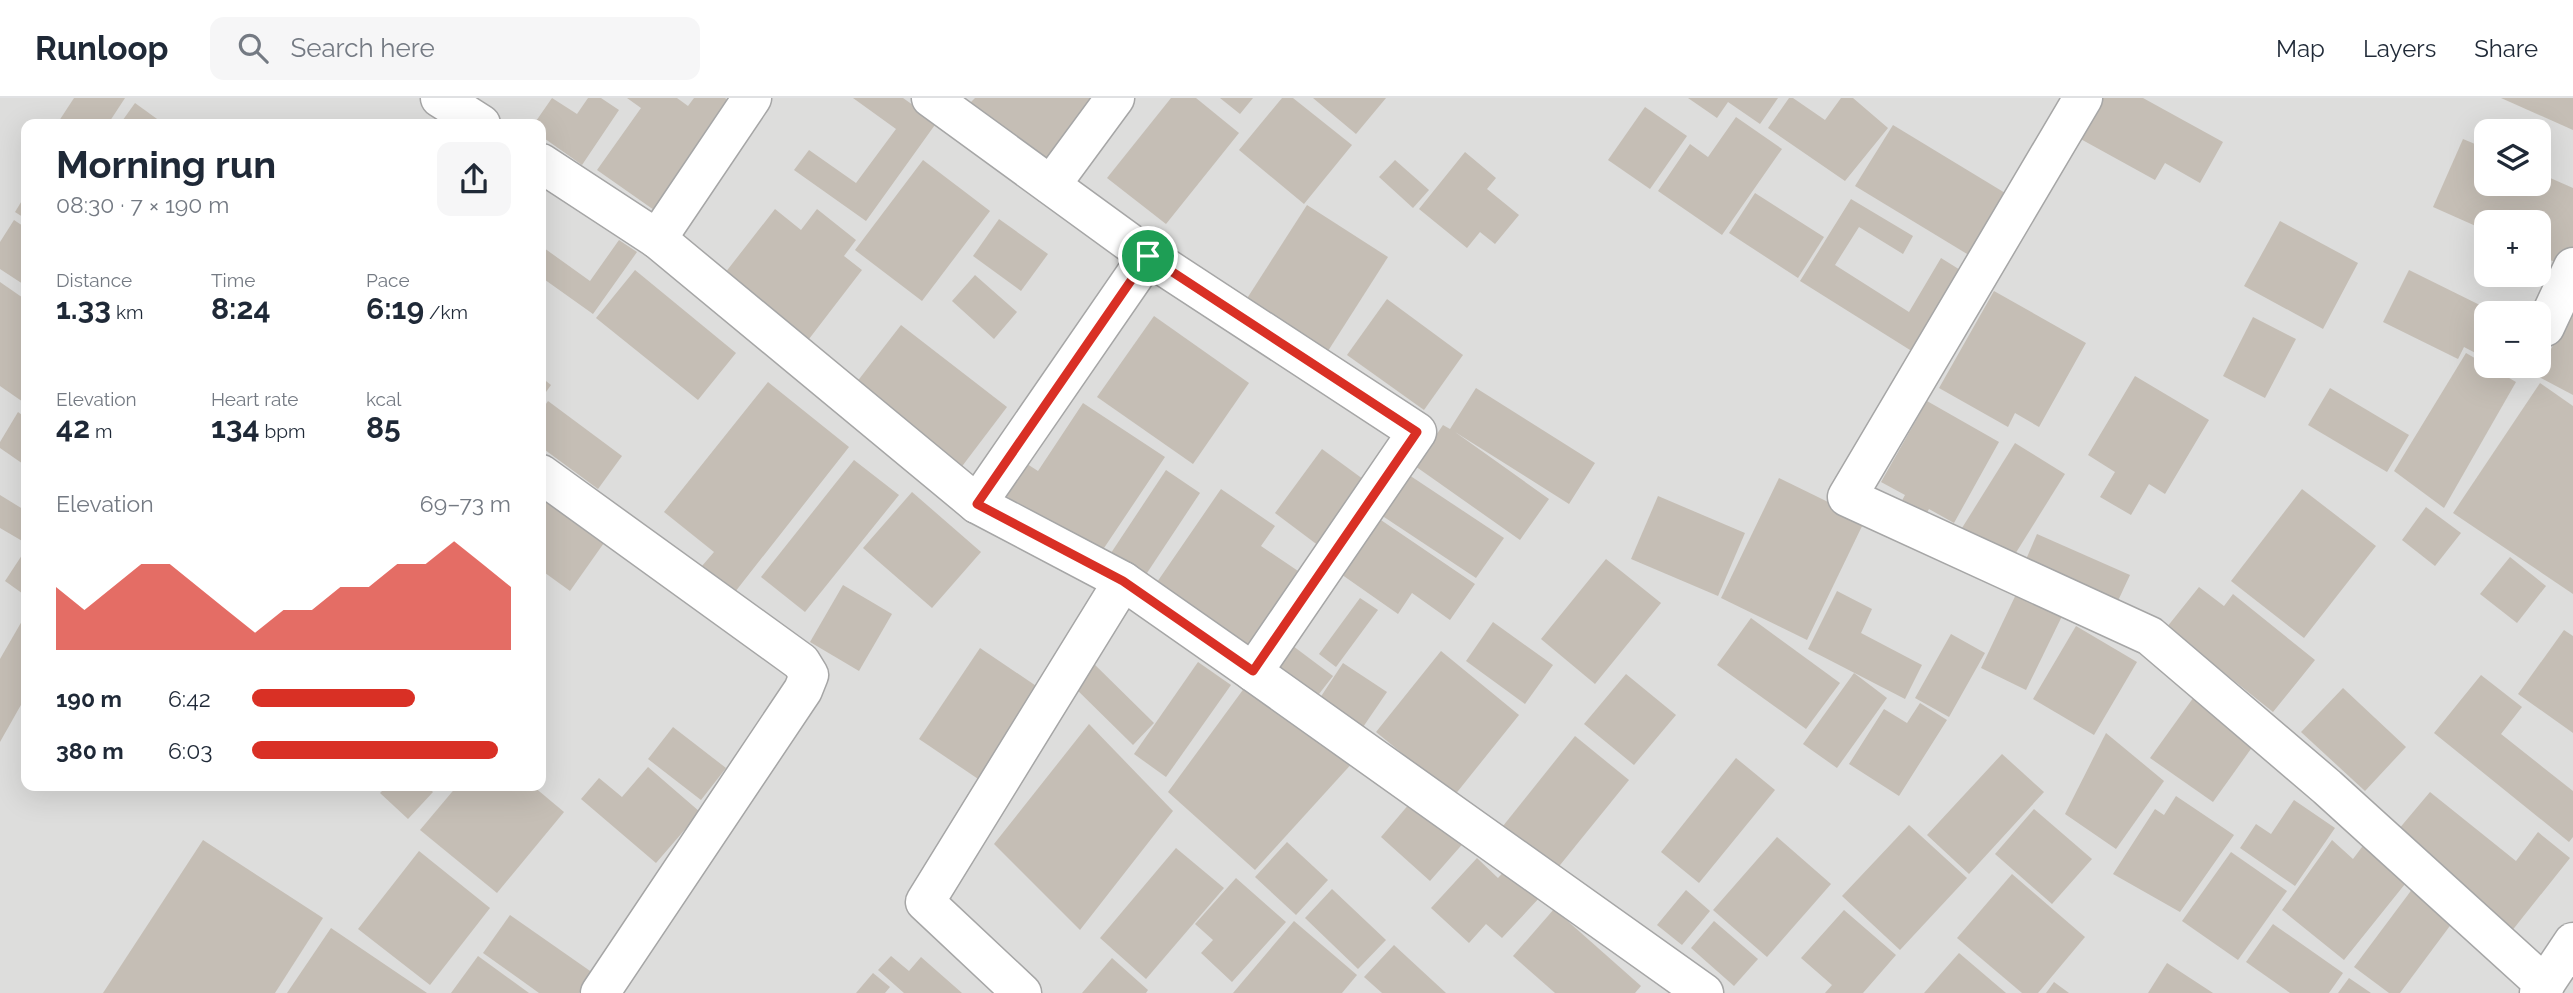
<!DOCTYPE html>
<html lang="en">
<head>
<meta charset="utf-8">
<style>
	:root { --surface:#fff; --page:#f6f6f7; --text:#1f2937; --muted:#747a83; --line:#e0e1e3; --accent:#d93025 }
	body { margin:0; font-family:Raleway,sans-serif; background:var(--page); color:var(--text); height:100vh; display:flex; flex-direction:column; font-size:26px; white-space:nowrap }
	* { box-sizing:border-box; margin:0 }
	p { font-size:23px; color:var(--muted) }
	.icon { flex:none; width:38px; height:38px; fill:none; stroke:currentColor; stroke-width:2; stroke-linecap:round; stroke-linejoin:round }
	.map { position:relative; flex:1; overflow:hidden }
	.drawer { position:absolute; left:21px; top:21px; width:525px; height:672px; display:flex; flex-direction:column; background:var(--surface); border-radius:14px; box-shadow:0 7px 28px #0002 }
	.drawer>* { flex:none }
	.buttons { position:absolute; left:2474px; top:21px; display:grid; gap:14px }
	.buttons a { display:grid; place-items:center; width:77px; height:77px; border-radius:14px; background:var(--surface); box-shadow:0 7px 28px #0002; font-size:35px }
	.pin { position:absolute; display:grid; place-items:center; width:60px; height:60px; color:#fff; margin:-30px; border:4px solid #fff; border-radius:50%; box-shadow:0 2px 7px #0007 }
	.round { display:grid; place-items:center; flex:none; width:74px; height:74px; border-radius:14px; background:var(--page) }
	.headline { display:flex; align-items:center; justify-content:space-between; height:119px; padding:0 35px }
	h1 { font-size:38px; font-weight:700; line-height:52px }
	.stats { display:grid; grid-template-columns:repeat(3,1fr); gap:10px; height:119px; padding:7px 35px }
	.stats div { display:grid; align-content:center }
	.stats b { font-size:30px; font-weight:700 }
	.stats small { font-size:19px; font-weight:400 }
	.stats p { font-size:19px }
	.chart { height:196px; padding:14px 35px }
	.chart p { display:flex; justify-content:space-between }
	.chart svg { width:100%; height:126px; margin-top:7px; fill:var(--accent); opacity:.7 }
	ul { padding:0 35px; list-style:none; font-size:23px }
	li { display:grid; grid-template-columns:112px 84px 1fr; align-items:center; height:52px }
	li i { height:18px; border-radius:9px; background:var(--accent) }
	header { display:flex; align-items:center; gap:42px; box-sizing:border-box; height:98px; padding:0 35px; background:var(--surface); border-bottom:2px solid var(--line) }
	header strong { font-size:33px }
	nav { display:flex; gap:38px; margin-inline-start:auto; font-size:24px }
	.search { width:490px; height:63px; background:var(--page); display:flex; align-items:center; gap:18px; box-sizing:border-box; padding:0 24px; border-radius:14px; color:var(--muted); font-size:26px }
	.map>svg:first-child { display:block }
	.residential { fill:#dddddc; fill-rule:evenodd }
	.building { fill:#c5beb5 }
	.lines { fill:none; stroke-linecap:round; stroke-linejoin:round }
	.minor-casing { stroke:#a6a6a6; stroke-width:41 }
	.minor { stroke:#fff; stroke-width:38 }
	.route-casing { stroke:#fff; stroke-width:14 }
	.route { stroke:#d93025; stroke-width:9 }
</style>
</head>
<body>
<header>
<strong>Runloop</strong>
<div class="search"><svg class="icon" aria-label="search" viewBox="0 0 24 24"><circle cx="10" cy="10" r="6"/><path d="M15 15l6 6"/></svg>Search here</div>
<nav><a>Map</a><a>Layers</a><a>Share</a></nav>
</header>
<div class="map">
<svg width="2573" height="895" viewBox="0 0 2573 895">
	<rect width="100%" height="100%" fill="#f0eee6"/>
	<!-- residential -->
	<path class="residential" d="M0 0H2573V895H0ZM26 26H541V688H26ZM2487 33H2539V86H2487ZM2487 124H2539V177H2487ZM2487 215H2539V268H2487Z"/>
	<!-- building -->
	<g class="building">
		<path d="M74 0H125L108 26H57Z"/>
		<path d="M552 0 577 16 588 0H601L619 12 582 67 541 38V26H534Z"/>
		<path d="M627 0H677L688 8 694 0H725L730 4 654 112 597 72 641 10Z"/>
		<path d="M853 0H903L937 24 866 123 794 72 809 52 856 85 896 31Z"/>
		<path d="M975 0H1101L1048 67 970 5Z"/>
		<path d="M1171 0H1196L1239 35 1166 126 1107 80Z"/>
		<path d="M1220 0H1253L1240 16Z"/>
		<path d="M1282 0H1293L1352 47 1304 106 1239 52Z"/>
		<path d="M1313 0H1386L1356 36Z"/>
		<path d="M1688 0H1778L1760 26 1728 4 1717 20Z"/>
		<path d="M1789 0H1793L1825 22 1841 0H1853L1888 30 1845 83 1768 30Z"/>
		<path d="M2099 0H2143L2223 44 2200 85 2165 65 2155 82 2077 39Z"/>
		<path d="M2501 0H2573V32Z"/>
		<path d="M135 5 164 26H120Z"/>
		<path d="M1645 9 1687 38 1650 91 1608 62Z"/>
		<path d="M1736 19 1782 51 1722 137 1658 93 1690 46 1708 59Z"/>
		<path d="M1893 27 2015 101 1977 162 1855 88Z"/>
		<path d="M2463 41 2487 51V86H2539V75L2573 90V152L2566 169 2539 157V124H2487V133L2433 109Z"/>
		<path d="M1465 54 1496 80 1487 91 1519 117 1495 146 1480 134 1467 150 1419 111Z"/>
		<path d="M923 62 990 113 922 203 855 152Z"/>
		<path d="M1395 62 1429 92 1413 110 1379 79Z"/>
		<path d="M1755 95 1824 139 1798 180 1729 135Z"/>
		<path d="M26 96V121L15 114Z"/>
		<path d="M1851 101 1913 138 1903 156 1859 129 1835 167 1909 214 1941 160 1965 175 1918 257 1800 183Z"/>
		<path d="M1307 107 1388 159 1328 253 1246 202Z"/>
		<path d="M775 111 801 132 817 111 856 142 844 158 862 172 809 241 725 175Z"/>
		<path d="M999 121 1048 156 1021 193 973 158Z"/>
		<path d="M14 122 26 130V188L0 171V144Z"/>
		<path d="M2280 123 2358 165 2323 231 2244 188Z"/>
		<path d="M619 142 637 154 593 216 541 179V155L544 150 590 183Z"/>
		<path d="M635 172 736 255 698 302 596 220Z"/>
		<path d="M2409 172 2496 215H2487V261L2464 249 2458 261 2383 224Z"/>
		<path d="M975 177 1017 214 994 241 952 203Z"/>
		<path d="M0 184 26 202V306L0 288Z"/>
		<path d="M1994 193 2086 245 2039 329 2015 315 2008 329 1939 290Z"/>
		<path d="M1387 201 1463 257 1424 312 1347 257Z"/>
		<path d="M2573 209V297L2537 278Z"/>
		<path d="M1154 218 1249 285 1193 366 1097 299Z"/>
		<path d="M2253 219 2296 241 2265 300 2223 278Z"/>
		<path d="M901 227 1007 309 960 371 853 289Z"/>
		<path d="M2466 255 2516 284 2444 410 2394 373Z"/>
		<path d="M2501 268H2522L2518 276Z"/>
		<path d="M2135 278 2209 322 2165 396 2149 386 2131 417 2100 399 2115 374 2088 357Z"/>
		<path d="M541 279 551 287 541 301Z"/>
		<path d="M768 284 849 349 735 494 702 468 714 454 664 414Z"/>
		<path d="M2540 285 2573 308V496L2453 415Z"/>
		<path d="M1476 290 1595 365 1569 406 1455 334 1549 401 1520 442 1415 368 1443 327 1450 331Z"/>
		<path d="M2330 290 2409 337 2387 374 2308 327Z"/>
		<path d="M548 303 622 358 598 391 541 349V313Z"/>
		<path d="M1927 303 1999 344 1954 425 1929 411 1920 426 1897 412 1905 397 1881 384Z"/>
		<path d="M1083 305 1165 359 1098 459 1000 394 1021 362 1038 373Z"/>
		<path d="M18 314 26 320V368L0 350V344Z"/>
		<path d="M2015 345 2065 376 2012 461 1962 430Z"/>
		<path d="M1322 351 1367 384 1319 448 1275 415Z"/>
		<path d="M854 362 899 397 805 514 761 479Z"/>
		<path d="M1166 372 1200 395 1143 481 1109 458Z"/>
		<path d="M1409 377 1504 440 1476 480 1381 417Z"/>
		<path d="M1779 380 1865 422 1807 542 1721 500Z"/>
		<path d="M1221 391 1275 428 1261 448 1304 477 1250 556 1153 490Z"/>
		<path d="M2302 391 2376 448 2304 540 2231 483Z"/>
		<path d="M551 394 611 435 570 493 541 472V409Z"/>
		<path d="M912 394 981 454 932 510 863 450Z"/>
		<path d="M0 397 26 413 24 444 0 430Z"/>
		<path d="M1658 398 1745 435 1718 498 1631 461Z"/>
		<path d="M2426 409 2461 435 2435 468 2402 442Z"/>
		<path d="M1375 418 1475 486 1450 522 1412 495 1398 516 1338 474Z"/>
		<path d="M2037 436 2130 477 2116 507 2024 466Z"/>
		<path d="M26 451V498L5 483Z"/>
		<path d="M2510 459 2546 488 2517 525 2480 496Z"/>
		<path d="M1606 461 1661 505 1595 586 1541 541Z"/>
		<path d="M843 487 892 516 859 573 810 544Z"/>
		<path d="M2020 488 2066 510 2026 592 1981 570Z"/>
		<path d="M2199 489 2224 508 2233 496 2315 562 2273 614 2167 529Z"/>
		<path d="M1837 493 1872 511 1861 535 1922 567 1905 601 1808 551Z"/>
		<path d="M1360 500 1378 512 1336 569 1319 556Z"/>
		<path d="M26 516V598L0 644V561Z"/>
		<path d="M1751 520 1840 585 1806 631 1717 567Z"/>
		<path d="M1493 524 1553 567 1525 606 1466 563Z"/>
		<path d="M2076 528 2137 564 2094 637 2033 601Z"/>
		<path d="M2564 532 2573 538V635L2518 596Z"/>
		<path d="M1951 536 1985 555 1949 619 1915 600Z"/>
		<path d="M1293 548 1333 578 1312 605 1272 574Z"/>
		<path d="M980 550 1048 596 987 687 919 641Z"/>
		<path d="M1441 553 1519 617 1454 698 1376 634Z"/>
		<path d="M1088 560 1154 625 1133 647 1067 582Z"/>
		<path d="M1198 564 1231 587 1166 679 1134 656Z"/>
		<path d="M1343 565 1387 594 1361 632 1318 603Z"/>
		<path d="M1854 575 1887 600 1837 670 1803 646Z"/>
		<path d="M1626 576 1676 617 1634 667 1584 626Z"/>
		<path d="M2481 577 2522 609 2501 636 2573 693V739L2569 744 2434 635Z"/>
		<path d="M1245 589 1355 662 1255 772 1168 694Z"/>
		<path d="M2343 590 2406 649 2365 693 2301 634Z"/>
		<path d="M2196 596 2258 641 2213 704 2150 660Z"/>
		<path d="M1920 605 1947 622 1899 698 1849 666 1884 611 1907 625Z"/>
		<path d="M1089 626 1173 713 1080 832 994 746Z"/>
		<path d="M673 629 726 670 701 702 648 661Z"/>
		<path d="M2106 635 2164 683 2116 751 2065 716Z"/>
		<path d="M1575 638 1629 682 1556 772 1503 728Z"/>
		<path d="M2002 656 2044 694 1969 776 1927 737Z"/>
		<path d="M1736 660 1775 692 1699 785 1661 754Z"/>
		<path d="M648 669 700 714 656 765 581 701 599 680 622 699Z"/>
		<path d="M387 688H426L433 694 408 721 380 695Z"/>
		<path d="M457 688H533L564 714 497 795 420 732Z"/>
		<path d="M2430 694 2516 763 2538 734 2570 760 2511 834 2393 738Z"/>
		<path d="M1416 698 1466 742 1430 783 1381 739Z"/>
		<path d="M2176 698 2234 737 2180 814 2113 776 2155 711 2164 717Z"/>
		<path d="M2294 702 2335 730 2295 788 2240 750 2256 726 2271 736Z"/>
		<path d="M2034 711 2092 761 2052 806 1995 756Z"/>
		<path d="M1909 727 1967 780 1900 852 1842 798Z"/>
		<path d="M1777 739 1831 786 1767 859 1713 812Z"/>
		<path d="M203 742 323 820 275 895H103Z"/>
		<path d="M2332 742 2353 761 2365 745 2409 781 2344 862 2282 812Z"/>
		<path d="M1287 744 1328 782 1296 817 1255 779Z"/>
		<path d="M1176 750 1224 790 1146 881 1100 840Z"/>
		<path d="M419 753 490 810 430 887 358 831Z"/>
		<path d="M2231 754 2287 793 2238 862 2182 823Z"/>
		<path d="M1477 760 1498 780 1509 768 1541 798 1502 840 1486 826 1469 845 1431 810Z"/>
		<path d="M2012 776 2085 839 2038 895H2022L1957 840Z"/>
		<path d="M1236 780 1286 824 1232 884 1201 855 1213 842 1195 826Z"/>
		<path d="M2416 786 2458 817 2400 895H2389L2354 869Z"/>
		<path d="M1332 791 1386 842 1358 871 1305 820Z"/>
		<path d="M1686 792 1710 813 1682 847 1657 827Z"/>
		<path d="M1554 811 1641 888 1635 895H1555L1513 858Z"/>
		<path d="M1844 812 1896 857 1863 895H1825L1832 887 1801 860Z"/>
		<path d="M510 817 593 875 579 895H539L483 855Z"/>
		<path d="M1294 823 1357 877 1342 895H1233Z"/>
		<path d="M1714 823 1758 861 1734 888 1691 850Z"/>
		<path d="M2273 826 2343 875 2329 895H2290L2246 864Z"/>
		<path d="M331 830 427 895H287Z"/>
		<path d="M1394 847 1446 895H1382L1364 879Z"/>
		<path d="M1959 855 2006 895H1924Z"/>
		<path d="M478 858 529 895H451Z"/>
		<path d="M891 858 909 873 921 859 962 895H904L878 872Z"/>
		<path d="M1112 860 1148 892 1146 895H1082Z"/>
		<path d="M2167 865 2213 895H2148Z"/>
		<path d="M873 875 890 889 885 895H856Z"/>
		<path d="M2349 880 2371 895H2338Z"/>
		<path d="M2054 884 2069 895H2046Z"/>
	</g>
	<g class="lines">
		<defs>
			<g id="minor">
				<path d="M440 0 481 26"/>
				<path d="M931 0 1148 158 1417 334 1253 574 1123 483 925 804 1022 895"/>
				<path d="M2083 0 1847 399 2150 538 2327 689 2545 887"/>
				<path d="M541 65 657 141 752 0"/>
				<path d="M1051 87 1115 0"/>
				<path d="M657 141 977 406 1123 483"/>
				<path d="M2545 229 2573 169"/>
				<path d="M541 376 801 564 809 577 803 592 600 895"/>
				<path d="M977 406 1148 158"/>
				<path d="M1253 574 1704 895"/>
				<path d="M2539 895 2573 844"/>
			</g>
		</defs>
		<!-- minor casing -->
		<use href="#minor" class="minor-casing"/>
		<!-- minor -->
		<use href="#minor" class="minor"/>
	</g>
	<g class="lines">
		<defs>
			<path id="route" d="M1148 158 1417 334 1253 573 1123 483 977 406Z"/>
		</defs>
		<!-- route casing -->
		<use href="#route" class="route-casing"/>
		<!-- route -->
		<use href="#route" class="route"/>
	</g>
</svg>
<div class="buttons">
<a><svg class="icon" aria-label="layers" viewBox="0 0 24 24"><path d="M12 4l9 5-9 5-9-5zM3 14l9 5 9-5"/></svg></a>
<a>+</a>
<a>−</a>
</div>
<div class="pin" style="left:1148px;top:158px;background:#1e9e55"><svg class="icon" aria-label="arrive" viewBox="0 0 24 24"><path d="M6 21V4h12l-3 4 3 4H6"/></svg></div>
<section class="drawer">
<div class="headline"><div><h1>Morning run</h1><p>08:30 · 7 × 190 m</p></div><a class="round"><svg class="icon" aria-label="share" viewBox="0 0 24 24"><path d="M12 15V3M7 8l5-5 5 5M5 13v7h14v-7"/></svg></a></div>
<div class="stats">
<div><p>Distance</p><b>1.33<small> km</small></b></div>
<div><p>Time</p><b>8:24</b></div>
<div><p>Pace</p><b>6:19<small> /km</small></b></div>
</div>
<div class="stats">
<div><p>Elevation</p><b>42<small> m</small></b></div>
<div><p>Heart rate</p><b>134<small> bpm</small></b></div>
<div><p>kcal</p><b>85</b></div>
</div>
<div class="chart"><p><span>Elevation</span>69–73 m</p>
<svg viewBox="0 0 160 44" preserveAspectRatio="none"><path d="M0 44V22L10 30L20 22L30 14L40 14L50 22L60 30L70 38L80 30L90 30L100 22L110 22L120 14L130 14L140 6L150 14L160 22V44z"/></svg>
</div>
<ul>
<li><b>190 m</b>6:42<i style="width:63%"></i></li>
<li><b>380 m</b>6:03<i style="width:95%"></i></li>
</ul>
</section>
</div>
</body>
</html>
